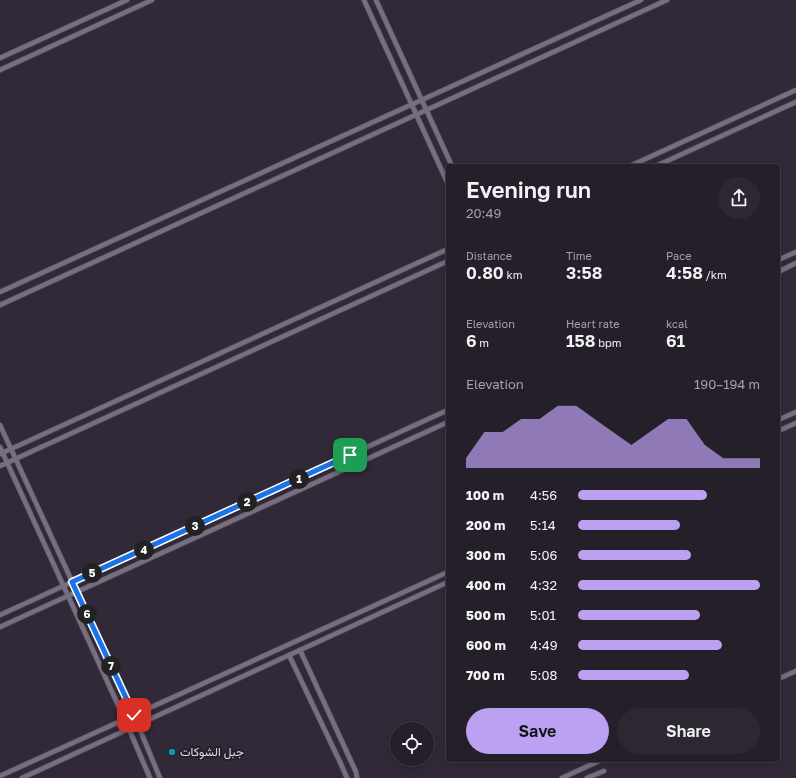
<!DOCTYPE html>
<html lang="en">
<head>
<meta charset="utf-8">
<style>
	:root { --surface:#251f2a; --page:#2d2732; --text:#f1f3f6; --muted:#a3a2a8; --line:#423d47; --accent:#bca0f2 }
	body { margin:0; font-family:"Golos Text",Vazirmatn,sans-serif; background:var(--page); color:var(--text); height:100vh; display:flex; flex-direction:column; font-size:15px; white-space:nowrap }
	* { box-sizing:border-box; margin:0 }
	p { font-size:13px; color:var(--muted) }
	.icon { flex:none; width:22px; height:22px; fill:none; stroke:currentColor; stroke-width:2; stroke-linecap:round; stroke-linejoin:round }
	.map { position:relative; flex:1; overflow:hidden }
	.side { position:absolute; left:446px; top:164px; width:334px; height:598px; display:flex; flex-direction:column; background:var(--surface); border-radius:4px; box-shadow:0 2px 10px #0003,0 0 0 1px var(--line) }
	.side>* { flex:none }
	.tools { position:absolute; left:390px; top:722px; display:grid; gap:8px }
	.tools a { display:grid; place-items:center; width:44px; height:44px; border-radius:50%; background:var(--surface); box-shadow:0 2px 10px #0003,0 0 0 1px var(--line); font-size:20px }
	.pin { position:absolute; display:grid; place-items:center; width:34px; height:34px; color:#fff; margin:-17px; border-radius:8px; box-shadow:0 2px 6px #0006 }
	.km { position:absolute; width:20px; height:20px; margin:-10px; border-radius:50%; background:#222; color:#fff; font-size:11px; line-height:20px; text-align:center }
	.round { display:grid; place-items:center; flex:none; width:42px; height:42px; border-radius:21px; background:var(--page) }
	.headline { display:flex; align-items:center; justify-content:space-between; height:68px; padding:0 20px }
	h1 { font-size:22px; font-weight:600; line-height:30px }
	.figures { display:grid; grid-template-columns:repeat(3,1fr); gap:6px; height:68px; padding:4px 20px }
	.figures div { display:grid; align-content:center }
	.figures b { font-size:17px; font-weight:600 }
	.figures small { font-size:11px; font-weight:400 }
	.figures p { font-size:11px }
	.chart { height:112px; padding:8px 20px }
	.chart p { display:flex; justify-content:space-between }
	.chart svg { width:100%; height:72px; margin-top:4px; fill:var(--accent); opacity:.7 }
	.button { display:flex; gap:8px; margin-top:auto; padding:8px 20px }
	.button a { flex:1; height:46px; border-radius:24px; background:var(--accent); color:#111; font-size:16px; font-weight:600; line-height:46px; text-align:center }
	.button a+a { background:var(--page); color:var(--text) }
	ul { padding:0 20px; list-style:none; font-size:13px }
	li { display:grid; grid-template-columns:64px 48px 1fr; align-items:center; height:30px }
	li i { height:10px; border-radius:5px; background:var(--accent) }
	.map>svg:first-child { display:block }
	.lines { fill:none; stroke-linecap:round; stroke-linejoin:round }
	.minor-casing { stroke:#4c4652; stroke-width:6 }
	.minor { stroke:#776f81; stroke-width:4.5 }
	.route-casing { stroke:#fff; stroke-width:8 }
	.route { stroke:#1a73e8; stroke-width:5 }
	.culture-dot { fill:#0f9aa8; stroke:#271f2e; stroke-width:1.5 }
	.labels { text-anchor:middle; stroke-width:4; stroke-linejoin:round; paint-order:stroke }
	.poi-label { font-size:12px; fill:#e0dbe5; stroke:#271f2e; text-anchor:start }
</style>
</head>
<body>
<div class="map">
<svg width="796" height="778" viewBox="0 0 796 778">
	<rect width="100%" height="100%" fill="#312938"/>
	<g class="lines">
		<defs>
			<g id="minor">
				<path d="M364 0 448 184"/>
				<path d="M376 0 452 166"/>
				<path d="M0 58 127 0"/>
				<path d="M0 70 152 0"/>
				<path d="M630 166 796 90"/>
				<path d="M656 166 796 102"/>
				<path d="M778 260 796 252"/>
				<path d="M778 272 796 263"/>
				<path d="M0 292 641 0"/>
				<path d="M0 305 667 0"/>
				<path d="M778 420 796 412"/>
				<path d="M0 425 138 725 160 778"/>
				<path d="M778 431 796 423"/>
				<path d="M0 447 129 729 150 778"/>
				<path d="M0 454 448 249"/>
				<path d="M0 466 448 261"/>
				<path d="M0 615 448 410"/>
				<path d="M0 627 448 422"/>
				<path d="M300 650 350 759 356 772 357 778"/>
				<path d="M289 655 340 762 347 778"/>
				<path d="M778 679 796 671"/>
				<path d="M0 776 448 572"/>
				<path d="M22 778 448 582"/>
				<path d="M562 778 601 760"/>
				<path d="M587 778 604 771"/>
			</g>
		</defs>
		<!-- minor casing -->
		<use href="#minor" class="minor-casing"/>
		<!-- minor -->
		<use href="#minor" class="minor"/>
	</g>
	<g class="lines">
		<defs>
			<path id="route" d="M134 715 72 582 350 455"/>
		</defs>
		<!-- route casing -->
		<use href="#route" class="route-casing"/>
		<!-- route -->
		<use href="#route" class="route"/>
	</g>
	<!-- markers -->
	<circle class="culture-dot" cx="172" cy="752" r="4"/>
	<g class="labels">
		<!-- poi labels -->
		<g class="poi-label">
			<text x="180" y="756">جبل الشوكات</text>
		</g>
	</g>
</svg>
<div class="tools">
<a><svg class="icon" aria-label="locate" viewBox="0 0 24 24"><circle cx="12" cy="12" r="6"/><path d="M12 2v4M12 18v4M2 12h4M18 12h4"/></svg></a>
</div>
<div class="pin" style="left:350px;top:455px;background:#1e9e55"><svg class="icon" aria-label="arrive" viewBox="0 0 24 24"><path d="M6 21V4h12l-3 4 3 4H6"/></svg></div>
<div class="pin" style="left:134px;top:715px;background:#d93025"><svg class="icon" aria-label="check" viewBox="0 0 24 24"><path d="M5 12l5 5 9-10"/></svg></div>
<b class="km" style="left:299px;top:479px">1</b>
<b class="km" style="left:247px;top:502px">2</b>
<b class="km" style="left:195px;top:526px">3</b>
<b class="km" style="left:144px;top:550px">4</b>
<b class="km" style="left:92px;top:573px">5</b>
<b class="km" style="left:87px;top:614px">6</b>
<b class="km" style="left:111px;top:666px">7</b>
<section class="side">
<div class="headline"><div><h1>Evening run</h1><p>20:49</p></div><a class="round"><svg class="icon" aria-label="share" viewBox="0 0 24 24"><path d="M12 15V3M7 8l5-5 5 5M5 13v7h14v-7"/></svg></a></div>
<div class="figures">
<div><p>Distance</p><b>0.80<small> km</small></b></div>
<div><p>Time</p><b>3:58</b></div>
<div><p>Pace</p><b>4:58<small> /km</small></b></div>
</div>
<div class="figures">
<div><p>Elevation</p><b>6<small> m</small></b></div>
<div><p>Heart rate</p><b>158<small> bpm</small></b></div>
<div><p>kcal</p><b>61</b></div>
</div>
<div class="chart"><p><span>Elevation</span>190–194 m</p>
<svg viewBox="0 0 160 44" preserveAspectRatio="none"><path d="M0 44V38L10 22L20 22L30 14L40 14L50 6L60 6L70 14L80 22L90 30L100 22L110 14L120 14L130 30L140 38L150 38L160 38V44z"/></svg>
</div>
<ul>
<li><b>100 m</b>4:56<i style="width:71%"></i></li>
<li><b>200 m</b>5:14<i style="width:56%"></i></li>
<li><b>300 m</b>5:06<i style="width:62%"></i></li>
<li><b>400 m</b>4:32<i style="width:100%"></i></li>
<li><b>500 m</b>5:01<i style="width:67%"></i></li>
<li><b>600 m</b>4:49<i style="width:79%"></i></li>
<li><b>700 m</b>5:08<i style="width:61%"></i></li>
</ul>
<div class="button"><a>Save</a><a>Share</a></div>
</section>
</div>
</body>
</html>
